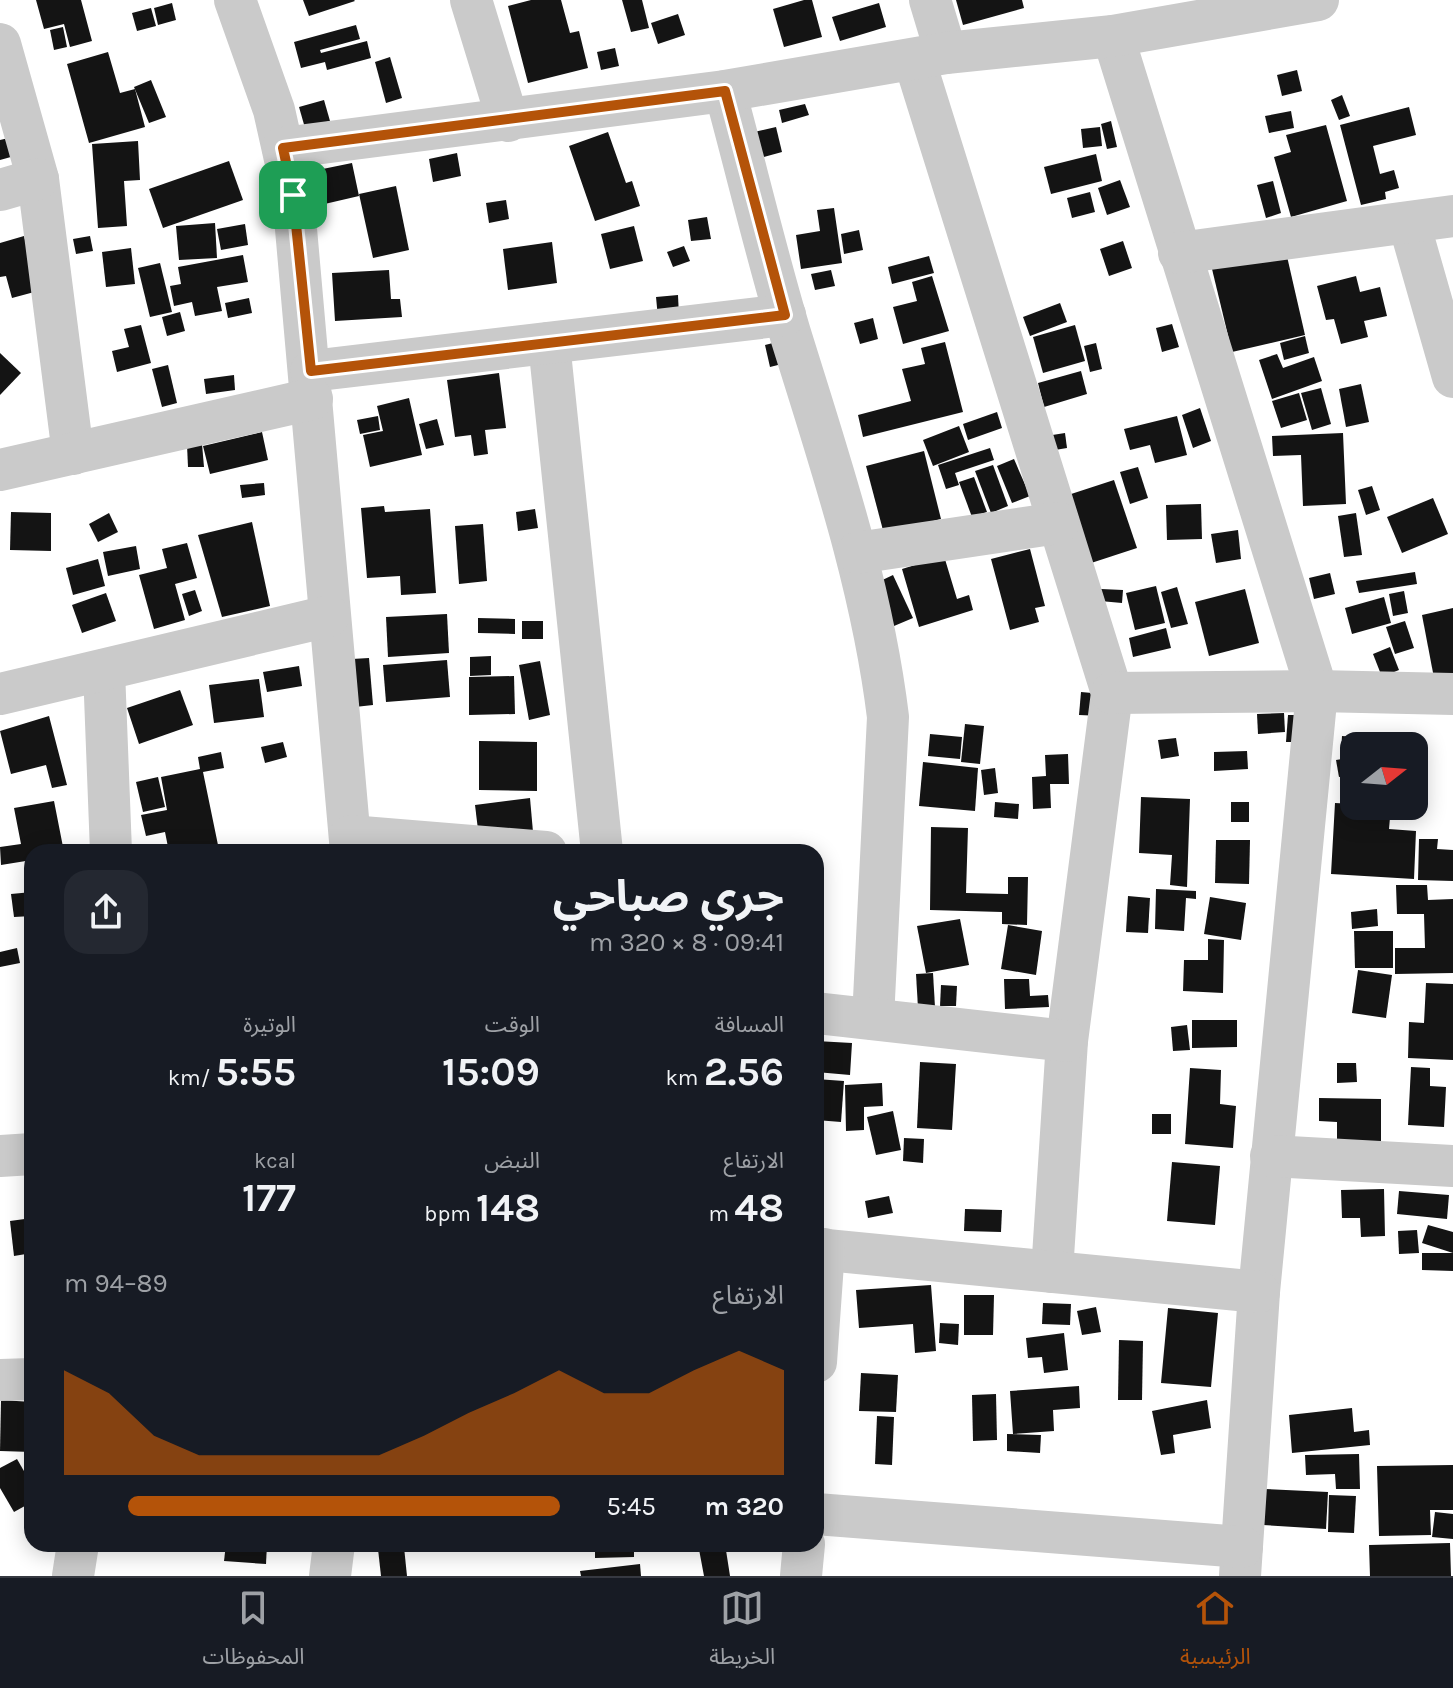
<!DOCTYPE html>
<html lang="ar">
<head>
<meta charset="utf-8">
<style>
	:root { --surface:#171b24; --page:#242831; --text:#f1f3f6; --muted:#9ea1a6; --line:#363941; --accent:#b45309 }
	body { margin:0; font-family:Karla,"Noto Sans Arabic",sans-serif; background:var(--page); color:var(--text); direction:rtl; height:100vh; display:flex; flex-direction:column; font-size:30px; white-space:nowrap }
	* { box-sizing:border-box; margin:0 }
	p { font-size:26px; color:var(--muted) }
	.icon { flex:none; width:44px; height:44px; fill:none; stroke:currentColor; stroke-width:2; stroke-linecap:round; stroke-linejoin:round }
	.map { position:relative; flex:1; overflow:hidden; direction:ltr }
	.side { position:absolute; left:24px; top:844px; width:800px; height:708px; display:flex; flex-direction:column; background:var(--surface); border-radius:24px; box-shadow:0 4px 20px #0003; direction:rtl }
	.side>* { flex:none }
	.needle { width:52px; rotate:73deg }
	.tools { position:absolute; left:1340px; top:732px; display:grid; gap:16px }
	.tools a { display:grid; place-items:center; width:88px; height:88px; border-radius:16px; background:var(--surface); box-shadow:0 4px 20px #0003; font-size:40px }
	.pin { position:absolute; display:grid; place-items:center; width:68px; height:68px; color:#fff; margin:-34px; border-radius:16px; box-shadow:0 4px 12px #0006 }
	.round { display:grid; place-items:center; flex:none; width:84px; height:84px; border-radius:24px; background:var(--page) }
	.overview { display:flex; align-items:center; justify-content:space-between; height:136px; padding:0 40px }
	h1 { font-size:44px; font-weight:700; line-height:60px }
	.figures { display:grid; grid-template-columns:repeat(3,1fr); gap:12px; height:136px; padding:8px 40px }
	.figures div { display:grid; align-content:center }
	.figures b { font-size:40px; font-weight:700 }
	.figures small { font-size:22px; font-weight:400 }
	.figures p { font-size:22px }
	.chart { height:224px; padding:16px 40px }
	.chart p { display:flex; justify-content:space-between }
	.chart svg { width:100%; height:144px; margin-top:8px; fill:var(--accent); opacity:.7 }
	ul { padding:0 40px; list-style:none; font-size:26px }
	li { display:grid; grid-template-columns:128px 96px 1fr; align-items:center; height:60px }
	li i { height:20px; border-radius:10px; background:var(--accent) }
	.tabs { display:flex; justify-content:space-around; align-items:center; height:112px; border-top:2px solid var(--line); background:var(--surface); font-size:22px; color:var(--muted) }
	.tabs a { display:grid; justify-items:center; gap:4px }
	.tabs .current { color:var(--accent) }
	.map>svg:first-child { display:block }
	.building { fill:#141414 }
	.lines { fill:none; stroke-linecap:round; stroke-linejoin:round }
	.minor { stroke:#cacaca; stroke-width:42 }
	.route-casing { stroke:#fff; stroke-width:16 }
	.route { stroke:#b45309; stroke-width:10 }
</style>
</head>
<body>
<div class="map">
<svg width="1453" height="1576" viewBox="0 0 1453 1576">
	<rect width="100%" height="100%" fill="#fff"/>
	<!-- building -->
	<g class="building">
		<path d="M36 0H81L92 41 70 47 64 24 44 29Z"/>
		<path d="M303 0H354L355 1 309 16Z"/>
		<path d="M531 0H561L570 33 579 31 588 68 528 83 508 6Z"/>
		<path d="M622 0H642L649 28 631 32Z"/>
		<path d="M804 0H812L822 37 784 47 773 9Z"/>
		<path d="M956 0H1022L1024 8 963 25Z"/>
		<path d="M172 3 176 20 158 25 154 8Z"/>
		<path d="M879 3 886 27 840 41 832 17Z"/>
		<path d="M151 8 156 26 137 31 132 13Z"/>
		<path d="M678 14 685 35 658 44 651 23Z"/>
		<path d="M356 25 360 39 320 50 321 53 367 41 371 58 327 70 325 62 301 68 294 42Z"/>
		<path d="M63 27 67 47 54 50 50 30Z"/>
		<path d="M615 48 619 66 601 70 597 52Z"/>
		<path d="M108 52 120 93 135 89 145 127 89 143 67 64Z"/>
		<path d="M390 57 402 98 386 103 375 62Z"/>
		<path d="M1297 70 1302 91 1282 96 1277 75Z"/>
		<path d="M151 80 166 117 149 123 134 87Z"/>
		<path d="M1342 95 1350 116 1339 120 1331 100Z"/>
		<path d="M324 100 330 121 305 128 299 107Z"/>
		<path d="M805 104 809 115 782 123 779 110Z"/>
		<path d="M1409 107 1416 135 1373 146 1380 174 1394 170 1399 188 1385 192 1386 199 1361 205 1340 125Z"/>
		<path d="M1291 111 1294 128 1269 133 1265 116Z"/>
		<path d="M1111 121 1117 147 1107 149 1101 124Z"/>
		<path d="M1326 125 1347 201 1291 217 1274 157 1291 152 1286 135Z"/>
		<path d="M776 127 782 152 760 158 754 132Z"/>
		<path d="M1100 127 1102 146 1083 148 1081 129Z"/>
		<path d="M608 132 626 183 632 181 640 206 595 221 569 146Z"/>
		<path d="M13 137 18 155 0 160V140Z"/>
		<path d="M138 141 140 180 124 181 127 226 98 228 92 144Z"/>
		<path d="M457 153 461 176 433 182 429 159Z"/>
		<path d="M1096 154 1102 181 1051 194 1044 167Z"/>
		<path d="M229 161 243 200 163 228 149 189Z"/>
		<path d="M352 163 359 196 316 206 308 172Z"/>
		<path d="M1120 180 1130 207 1107 215 1098 188Z"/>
		<path d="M1273 181 1281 213 1266 218 1257 185Z"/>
		<path d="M396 186 409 250 373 258 359 194Z"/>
		<path d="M1090 192 1095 212 1072 218 1067 198Z"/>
		<path d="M506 200 509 219 489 223 486 203Z"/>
		<path d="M834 208 842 263 801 269 796 235 820 231 817 210Z"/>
		<path d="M707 217 711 239 691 241 688 220Z"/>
		<path d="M215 223 217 258 179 260 176 226Z"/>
		<path d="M245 224 248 245 221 250 217 229Z"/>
		<path d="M634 226 643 261 610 269 601 234Z"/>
		<path d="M859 230 863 250 844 254 841 234Z"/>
		<path d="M24 236 38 291 12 298 6 276 0 277V243Z"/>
		<path d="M90 236 93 251 76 254 73 239Z"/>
		<path d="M1123 241 1132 268 1109 276 1100 249Z"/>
		<path d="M552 242 557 283 508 290 503 249Z"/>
		<path d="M684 246 690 261 673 267 667 252Z"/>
		<path d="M131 248 135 284 106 287 102 252Z"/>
		<path d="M1286 252 1305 335 1232 352 1212 269Z"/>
		<path d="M243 255 248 282 217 287 222 311 195 316 192 302 174 306 170 286 181 284 178 267Z"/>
		<path d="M929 256 934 273 892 284 888 267Z"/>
		<path d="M160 263 172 312 150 317 138 268Z"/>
		<path d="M389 270 391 299H400L402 317 335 321 332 273Z"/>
		<path d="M831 270 835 286 815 290 811 274Z"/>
		<path d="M932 276 949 331 903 344 893 307 917 301 912 282Z"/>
		<path d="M1356 276 1360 292 1380 287 1387 316 1364 321 1368 337 1341 344 1334 319 1326 320 1317 286Z"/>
		<path d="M678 295 679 317 658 318 656 297Z"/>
		<path d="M249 298 252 313 228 318 225 303Z"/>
		<path d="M1060 303 1067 322 1030 336 1023 317Z"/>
		<path d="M180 312 185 331 167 336 162 317Z"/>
		<path d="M873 318 878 339 860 344 854 323Z"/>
		<path d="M1172 324 1179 347 1162 352 1156 328Z"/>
		<path d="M141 325 151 363 117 372 112 351 129 347 124 329Z"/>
		<path d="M1075 325 1085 361 1043 373 1033 337Z"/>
		<path d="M1305 336 1309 353 1284 360 1280 343Z"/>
		<path d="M777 342 782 364 770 367 765 345Z"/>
		<path d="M945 342 963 412 863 437 858 415 911 401 902 369 925 364 921 348Z"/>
		<path d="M1096 343 1102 369 1090 372 1084 346Z"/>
		<path d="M0 353 21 373 0 395Z"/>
		<path d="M1277 354 1283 368 1314 357 1322 381 1272 399 1259 360Z"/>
		<path d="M168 365 177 403 162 407 152 369Z"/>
		<path d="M1081 371 1087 394 1044 407 1038 383Z"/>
		<path d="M499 373 506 428 485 430 488 454 474 456 471 435 455 437 447 380Z"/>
		<path d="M234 375 235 390 206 394 204 379Z"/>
		<path d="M1361 384 1369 422 1346 427 1339 389Z"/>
		<path d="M1321 388 1331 424 1312 430 1301 393Z"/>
		<path d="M1299 393 1307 420 1281 428 1272 401Z"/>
		<path d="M409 398 422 455 370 467 363 435 383 431 377 406Z"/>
		<path d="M1200 408 1211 441 1193 448 1182 415Z"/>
		<path d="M997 412 1002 428 968 440 963 424Z"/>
		<path d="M378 416 380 430 360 434 357 420Z"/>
		<path d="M1177 416 1187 455 1155 463 1150 445 1130 450 1124 429Z"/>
		<path d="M437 419 444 445 426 449 419 424Z"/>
		<path d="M959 426 969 452 933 466 923 440Z"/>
		<path d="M262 432 268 460 210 474 203 446Z"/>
		<path d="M1065 433 1067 448 1049 451 1046 436Z"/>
		<path d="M1343 433 1346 504 1303 506 1301 455 1273 456 1272 436Z"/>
		<path d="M202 444 204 467H188L187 445Z"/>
		<path d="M990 448 994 460 955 473 959 485 946 489 938 465Z"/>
		<path d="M924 451 941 519 884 534 866 466Z"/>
		<path d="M1014 459 1030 496 1012 503 997 466Z"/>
		<path d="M993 465 1008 506 991 513 975 471Z"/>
		<path d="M1138 467 1148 498 1130 504 1120 472Z"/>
		<path d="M974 477 987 512 972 517 959 482Z"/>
		<path d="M1114 480 1137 548 1085 565 1065 496Z"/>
		<path d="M264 483 265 495 242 498 240 485Z"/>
		<path d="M1372 486 1380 510 1366 515 1358 490Z"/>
		<path d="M1433 498 1448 534 1402 553 1387 517Z"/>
		<path d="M1201 504 1202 539 1167 540 1166 505Z"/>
		<path d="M384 506 385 512 430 509 436 593 401 595 400 576 367 578 361 508Z"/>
		<path d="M535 509 538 528 518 531 516 512Z"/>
		<path d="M11 512 51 513V551L10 550Z"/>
		<path d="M109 513 118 532 98 542 89 524Z"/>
		<path d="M1356 513 1362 555 1344 557 1338 516Z"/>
		<path d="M252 522 270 606 222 617 198 535Z"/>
		<path d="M483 524 487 581 459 584 455 526Z"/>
		<path d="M1238 530 1241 559 1216 563 1211 534Z"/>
		<path d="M187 543 197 578 175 584 185 620 154 629 139 575 167 568 162 549Z"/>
		<path d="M136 546 140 569 108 576 103 552Z"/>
		<path d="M1030 549 1045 606 1035 608 1039 622 1010 630 991 559Z"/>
		<path d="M944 556 957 599 969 595 973 610 919 627 902 569Z"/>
		<path d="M98 559 105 586 73 595 66 568Z"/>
		<path d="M1415 572 1417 584 1359 593 1356 581Z"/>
		<path d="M1330 573 1335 594 1314 599 1309 578Z"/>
		<path d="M893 575 913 618 894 626 874 584Z"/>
		<path d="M1156 586 1165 623 1135 630 1126 593Z"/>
		<path d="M1177 587 1188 624 1171 628 1161 592Z"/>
		<path d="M1101 589 1123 590 1122 603 1100 601Z"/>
		<path d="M1245 589 1259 643 1209 656 1195 602Z"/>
		<path d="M195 590 202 611 189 616 182 594Z"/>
		<path d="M1404 591 1408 613 1393 616 1389 594Z"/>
		<path d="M106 593 116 621 82 633 72 605Z"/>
		<path d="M1384 597 1391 623 1352 634 1345 608Z"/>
		<path d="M1453 608V673L1434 678 1422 615Z"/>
		<path d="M447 614 449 653 388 657 386 617Z"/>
		<path d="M478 618 515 619V634L478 633Z"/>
		<rect x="522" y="621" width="21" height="18"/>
		<path d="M1405 621 1414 648 1395 654 1386 627Z"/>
		<path d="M1166 628 1171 648 1133 657 1129 638Z"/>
		<path d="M1390 647 1399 670 1382 677 1373 654Z"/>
		<path d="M491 656V675L470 676V657Z"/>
		<path d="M369 658 373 705 355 707 352 659Z"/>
		<path d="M447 660 450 697 386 702 383 665Z"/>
		<path d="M540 661 550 715 529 720 519 665Z"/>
		<path d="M299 666 302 686 267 692 263 672Z"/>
		<path d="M514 676 515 714 469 715V677Z"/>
		<path d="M259 679 264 717 214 723 209 685Z"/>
		<path d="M180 690 193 725 139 744 127 708Z"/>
		<path d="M1081 692 1103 694 1102 716 1079 715Z"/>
		<path d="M1284 713 1285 732 1258 734 1257 714Z"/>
		<path d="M1288 715H1300L1298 742H1286Z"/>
		<path d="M49 716 67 785 52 788 46 765 11 774 0 731Z"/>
		<path d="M965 724 984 726 980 764 961 762Z"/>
		<path d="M930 734 962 737 960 759 928 756Z"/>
		<path d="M1342 736 1368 738 1367 746H1354V753L1341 752Z"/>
		<path d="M1176 738 1179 756 1161 759 1158 740Z"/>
		<path d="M479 741 537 742V791L479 790Z"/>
		<path d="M283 742 287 757 265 763 261 747Z"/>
		<path d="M1247 751 1248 769 1214 771V752Z"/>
		<path d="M221 752 224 768 203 772 218 845 169 852 165 832 146 836 141 815 167 810 161 777 200 769 198 757Z"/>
		<path d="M1068 754 1069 784H1050L1051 808 1033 809 1032 777 1046 776 1045 755Z"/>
		<path d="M1354 757V775L1339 777 1336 760Z"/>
		<path d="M923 762 978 768 975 811 919 806Z"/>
		<path d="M995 768 998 793 984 795 981 770Z"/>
		<path d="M158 777 165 807 143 812 136 782Z"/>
		<path d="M1141 797 1190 799 1187 887 1170 885 1172 855 1139 853Z"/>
		<path d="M530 798 533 832 479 838 475 805Z"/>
		<path d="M54 801 64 852H32V860L1 865 0 847 21 844 14 808Z"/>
		<path d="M995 802 1019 804 1018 819 994 817Z"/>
		<rect x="1231" y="802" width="18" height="20"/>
		<path d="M1335 803 1391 806 1389 829 1416 831 1414 879 1331 874Z"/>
		<path d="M931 827 968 828 966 893 1008 894V877H1028L1027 925 1002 924V912L930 910Z"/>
		<path d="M1419 839H1438L1437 849 1453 850V881L1418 880Z"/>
		<path d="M1216 840H1250L1249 884 1215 883Z"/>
		<path d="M1396 885H1427L1428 900 1453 899V973L1395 974V948H1425L1424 914H1397Z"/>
		<path d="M1156 889 1196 891V899L1186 898 1184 931 1155 929Z"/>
		<path d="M32 892V916L14 917 11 894Z"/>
		<path d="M1128 896 1150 898 1148 933 1126 932Z"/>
		<path d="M1210 897 1246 903 1241 940 1204 934Z"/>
		<path d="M1377 909 1378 926 1352 929 1351 912Z"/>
		<path d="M960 919 969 965 926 973 917 926Z"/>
		<path d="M1008 925 1042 931 1036 975 1001 969Z"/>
		<path d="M1354 931H1393V968H1355Z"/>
		<path d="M1208 939 1224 940 1223 993 1183 991 1184 960H1208Z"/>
		<path d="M17 948 20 963 0 967V952Z"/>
		<path d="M1358 970 1392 975 1386 1018 1352 1013Z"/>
		<path d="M933 973 935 1007 918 1008 916 974Z"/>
		<path d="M1004 979H1029L1030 996 1048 995 1049 1007 1005 1009Z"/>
		<path d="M1426 983 1453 984V1060L1408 1058 1409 1022 1424 1023Z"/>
		<path d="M941 985 957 986 956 1006H940Z"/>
		<path d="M1192 1020H1237V1047L1192 1048Z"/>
		<path d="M1187 1025 1190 1050 1173 1051 1171 1027Z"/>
		<path d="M816 1041 852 1043 850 1075 816 1072Z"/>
		<path d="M920 1062 956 1064 952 1130 917 1128Z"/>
		<path d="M1337 1063H1356L1357 1082 1337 1083Z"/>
		<path d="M1411 1067 1430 1068V1086L1446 1087 1444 1127 1408 1125Z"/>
		<path d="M1190 1068 1221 1070 1220 1104 1236 1106 1233 1148 1185 1144Z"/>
		<path d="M816 1079 844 1081 841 1122 816 1120Z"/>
		<path d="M882 1083 883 1106 864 1107V1130L846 1131 845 1085Z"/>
		<path d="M1319 1098 1381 1099V1147L1337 1146V1122L1319 1121Z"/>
		<path d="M893 1111 901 1150 876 1155 867 1117Z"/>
		<rect x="1152" y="1114" width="19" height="20"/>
		<path d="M904 1138 924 1139 923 1163 903 1161Z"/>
		<path d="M1172 1162 1220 1166 1215 1225 1167 1221Z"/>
		<path d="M32 1183V1214L30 1215 26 1184Z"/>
		<path d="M1384 1189 1385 1236 1361 1237 1360 1218H1342L1341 1190Z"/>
		<path d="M1399 1191 1449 1195 1447 1219 1397 1214Z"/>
		<path d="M889 1196 893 1213 868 1218 865 1201Z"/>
		<path d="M965 1209 1002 1210 1001 1232 964 1231Z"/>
		<path d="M32 1218V1253L14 1256 10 1221Z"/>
		<path d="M1428 1225 1453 1232V1253L1422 1243Z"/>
		<path d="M1417 1230 1419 1253 1399 1254 1398 1231Z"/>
		<path d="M1422 1253H1453V1271L1422 1270Z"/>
		<path d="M931 1285 936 1351 915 1353 913 1324 859 1328 856 1290Z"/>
		<path d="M964 1295H994L993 1335H964Z"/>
		<path d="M1043 1303 1071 1304 1070 1325 1042 1324Z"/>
		<path d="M1096 1307 1101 1332 1082 1335 1077 1311Z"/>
		<path d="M1168 1308 1218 1313 1211 1387 1161 1383Z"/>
		<path d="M940 1323 959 1324 958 1345 939 1343Z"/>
		<path d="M1064 1333 1068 1370 1044 1373 1042 1357 1028 1358 1026 1338Z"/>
		<path d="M1119 1340 1143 1341 1142 1400H1118Z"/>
		<path d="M861 1373 898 1375 896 1412 859 1411Z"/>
		<path d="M1079 1386 1080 1408 1053 1410 1054 1431 1013 1434 1010 1391Z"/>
		<path d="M996 1394 997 1440 973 1441 972 1395Z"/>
		<path d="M1 1400 32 1402V1452L0 1451Z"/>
		<path d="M1207 1400 1211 1428 1173 1435 1175 1453 1161 1455 1152 1411Z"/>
		<path d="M1352 1408 1354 1432 1369 1430 1370 1445 1292 1453 1289 1415Z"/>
		<path d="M877 1416 894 1417 892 1465 875 1464Z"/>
		<path d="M1007 1434 1041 1435 1040 1453 1007 1451Z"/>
		<path d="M1359 1454 1360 1489H1336L1335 1474 1306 1475 1305 1455Z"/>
		<path d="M17 1459 32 1485V1502L14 1512 0 1488V1468Z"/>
		<path d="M1453 1465V1510H1430L1431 1535 1379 1536 1377 1466Z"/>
		<path d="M1265 1489 1328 1492 1326 1529 1263 1525Z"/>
		<path d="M1329 1495 1356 1496 1354 1533 1328 1532Z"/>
		<path d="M1435 1512 1453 1514V1539L1432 1537Z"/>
		<path d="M1450 1543 1451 1576H1370L1369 1545Z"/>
		<path d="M226 1544H267L266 1564 224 1561Z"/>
		<path d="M595 1544H634V1557L595 1558Z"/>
		<path d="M698 1544H725L730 1576H704Z"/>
		<path d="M404 1547 407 1576H381L378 1549Z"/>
		<path d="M640 1564 641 1576H581L580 1571Z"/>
	</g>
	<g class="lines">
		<!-- minor -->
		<g class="minor">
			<path d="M235 0 274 110 293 195 351 852"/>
			<path d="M471 0 508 121"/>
			<path d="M930 0 946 53"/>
			<path d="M1113 36 1317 691 1259 1292 1240 1576"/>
			<path d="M0 44 38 179 73 454"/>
			<path d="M914 59 1112 693 1067 1041 1052 1272"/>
			<path d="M725 91C747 172 766 253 790 333 829 459 872 585 888 717L873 1019"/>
			<path d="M283 148 725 91 946 53 1113 36 1318 0"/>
			<path d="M0 190 38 179"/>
			<path d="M1409 223 1453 377"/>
			<path d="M1179 253 1453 216"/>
			<path d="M549 343 602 852"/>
			<path d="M311 371 785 315"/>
			<path d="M0 470 312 399"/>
			<path d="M857 553 1058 523"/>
			<path d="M104 670 111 852"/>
			<path d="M1112 693 1317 691 1453 694"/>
			<path d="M0 694 329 616"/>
			<path d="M350 836 546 852"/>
			<path d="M816 1013 1067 1041"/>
			<path d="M0 1156 32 1154"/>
			<path d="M1271 1156 1453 1166"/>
			<path d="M816 1249 1259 1292"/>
			<path d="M816 1362 824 1249"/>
			<path d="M0 1380 32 1379"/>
			<path d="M816 1514 1242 1547"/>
			<path d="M73 1576 78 1544"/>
			<path d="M330 1576 334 1544"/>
			<path d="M801 1576 804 1544"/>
		</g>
	</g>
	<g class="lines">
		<defs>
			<path id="route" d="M725 91 785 315 311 371 293 195 283 148Z"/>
		</defs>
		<!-- route casing -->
		<use href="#route" class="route-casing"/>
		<!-- route -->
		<use href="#route" class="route"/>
	</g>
</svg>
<div class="tools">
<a><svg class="needle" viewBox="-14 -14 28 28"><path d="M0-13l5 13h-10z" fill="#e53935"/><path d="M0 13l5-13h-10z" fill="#9ea1a6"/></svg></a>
</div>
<div class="pin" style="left:293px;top:195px;background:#1e9e55"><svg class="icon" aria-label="arrive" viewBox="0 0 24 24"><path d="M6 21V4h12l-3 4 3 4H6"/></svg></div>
<section class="side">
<div class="overview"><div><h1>جري صباحي</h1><p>09:41 · 8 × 320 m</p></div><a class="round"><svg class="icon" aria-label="share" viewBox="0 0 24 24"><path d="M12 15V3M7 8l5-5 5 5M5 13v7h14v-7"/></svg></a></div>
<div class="figures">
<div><p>المسافة</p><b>2.56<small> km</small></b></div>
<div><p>الوقت</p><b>15:09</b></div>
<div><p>الوتيرة</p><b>5:55<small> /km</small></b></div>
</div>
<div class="figures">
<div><p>الارتفاع</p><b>48<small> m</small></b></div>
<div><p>النبض</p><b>148<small> bpm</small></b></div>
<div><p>kcal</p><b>177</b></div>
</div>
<div class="chart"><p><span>الارتفاع</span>89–94 m</p>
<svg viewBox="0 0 160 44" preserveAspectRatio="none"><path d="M0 44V12L10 19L20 32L30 38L40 38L50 38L60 38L70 38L80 32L90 25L100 19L110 12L120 19L130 19L140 12L150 6L160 12V44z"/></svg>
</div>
<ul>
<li><b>320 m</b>5:45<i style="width:87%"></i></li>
</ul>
</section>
</div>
<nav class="tabs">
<a class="current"><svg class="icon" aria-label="home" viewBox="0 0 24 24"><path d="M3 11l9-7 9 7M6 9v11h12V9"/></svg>الرئيسية</a>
<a><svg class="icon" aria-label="map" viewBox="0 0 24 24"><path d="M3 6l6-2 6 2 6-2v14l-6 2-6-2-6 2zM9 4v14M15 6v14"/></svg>الخريطة</a>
<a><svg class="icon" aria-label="saved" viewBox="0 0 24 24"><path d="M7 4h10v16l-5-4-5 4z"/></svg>المحفوظات</a>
</nav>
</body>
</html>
